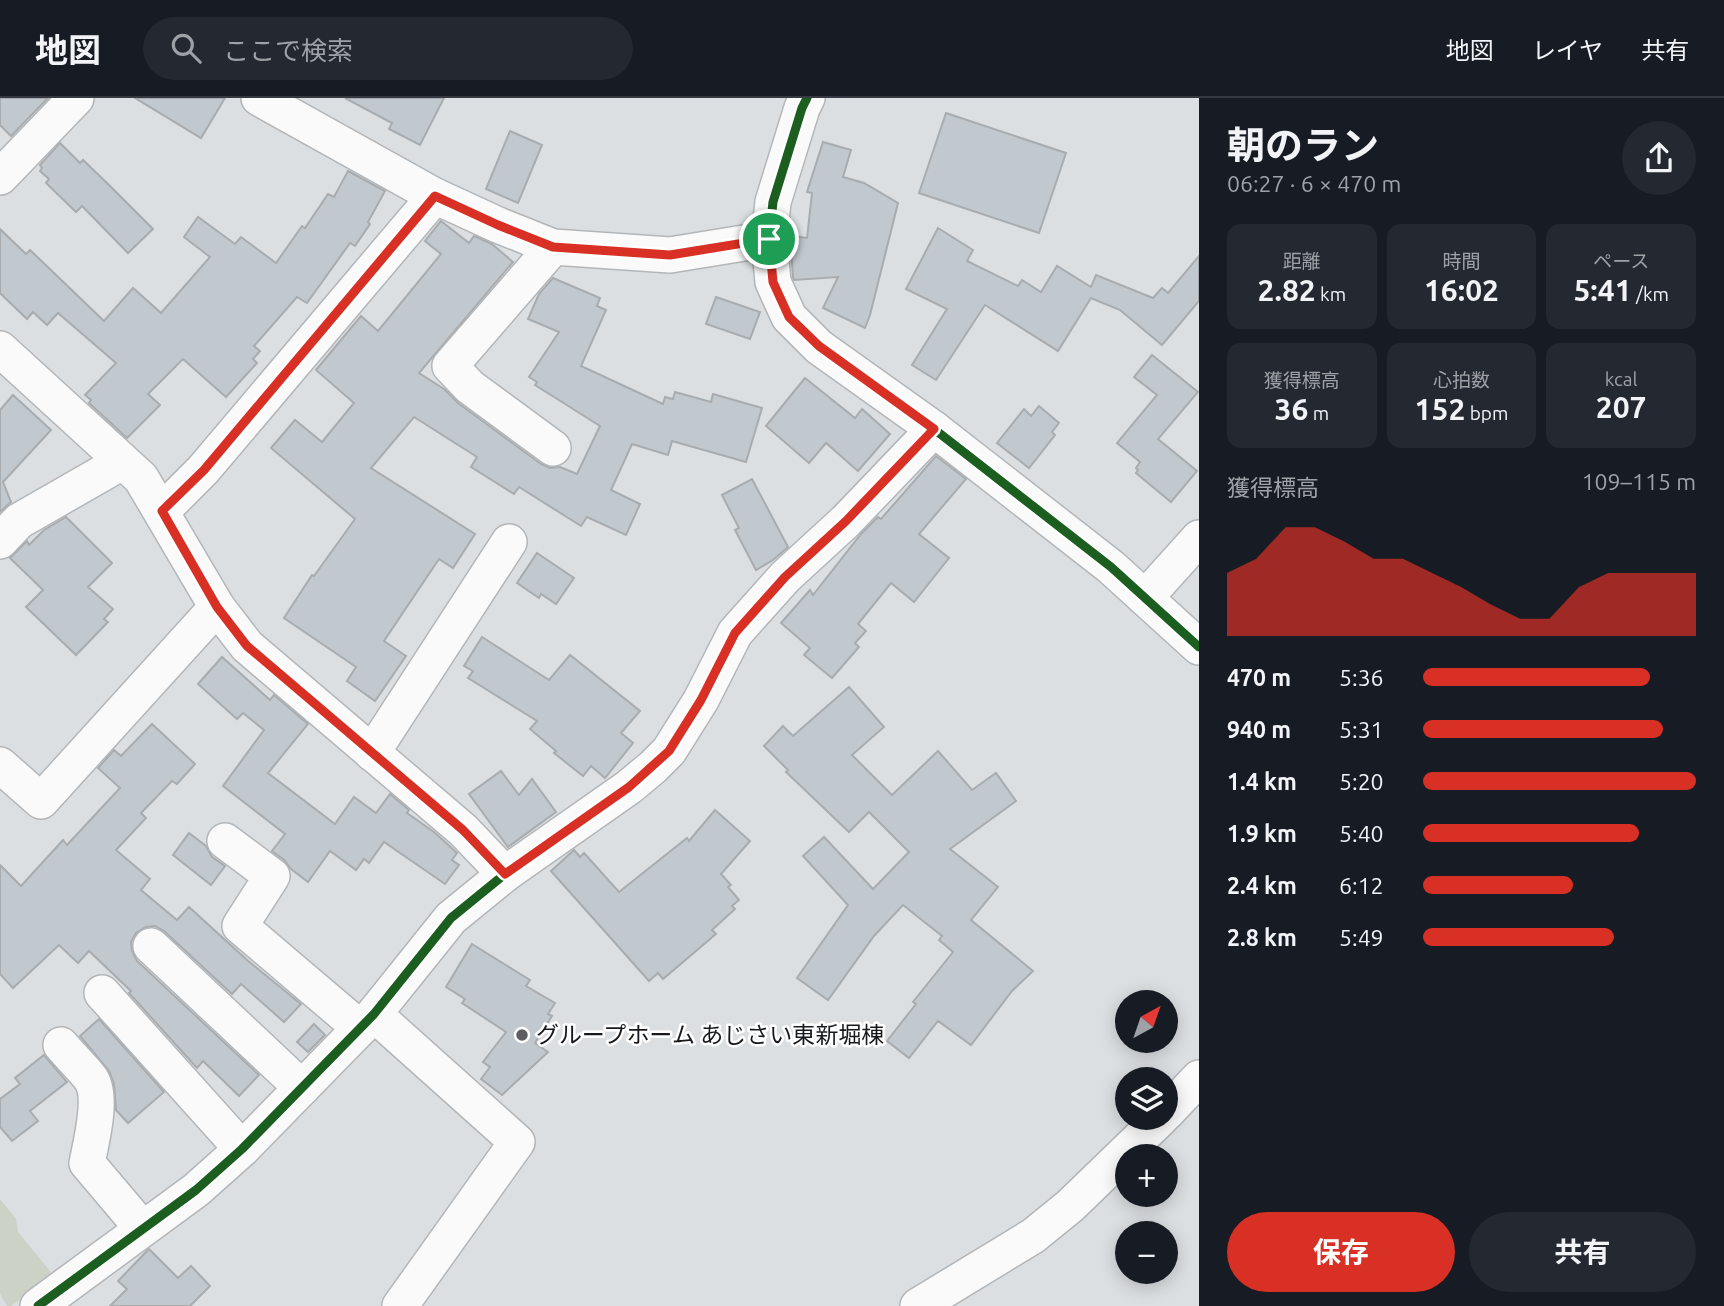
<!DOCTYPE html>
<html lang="ja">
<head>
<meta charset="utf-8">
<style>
	:root { --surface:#171b24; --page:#242831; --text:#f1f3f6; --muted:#9ea1a6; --line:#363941; --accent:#d93025 }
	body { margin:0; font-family:Ubuntu,"Noto Sans JP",sans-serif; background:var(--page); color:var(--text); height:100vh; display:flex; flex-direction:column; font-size:26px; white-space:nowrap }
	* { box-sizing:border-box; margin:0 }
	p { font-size:23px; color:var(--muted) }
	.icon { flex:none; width:38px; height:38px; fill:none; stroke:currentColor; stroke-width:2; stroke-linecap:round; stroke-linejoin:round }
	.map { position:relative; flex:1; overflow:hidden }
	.sheet { display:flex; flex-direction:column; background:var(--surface); width:525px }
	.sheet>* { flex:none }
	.needle { width:46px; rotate:40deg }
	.tools { position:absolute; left:1115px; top:892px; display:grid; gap:14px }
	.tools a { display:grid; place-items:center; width:63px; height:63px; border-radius:50%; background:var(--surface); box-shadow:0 4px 18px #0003; font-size:35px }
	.pin { position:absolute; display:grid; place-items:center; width:60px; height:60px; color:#fff; margin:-30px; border:4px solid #fff; border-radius:50%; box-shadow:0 2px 7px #0007 }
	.round { display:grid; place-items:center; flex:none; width:74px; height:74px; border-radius:37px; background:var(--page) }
	.summary { display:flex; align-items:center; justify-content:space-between; height:119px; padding:0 28px }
	h1 { font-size:38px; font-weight:700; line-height:52px }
	.stats { display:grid; grid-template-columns:repeat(3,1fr); gap:10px; height:119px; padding:7px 28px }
	.stats div { display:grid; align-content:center; border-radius:14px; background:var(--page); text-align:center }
	.stats b { font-size:30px; font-weight:700 }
	.stats small { font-size:19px; font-weight:400 }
	.stats p { font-size:19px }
	.chart { height:196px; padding:14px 28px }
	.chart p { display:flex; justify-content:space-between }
	.chart svg { width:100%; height:126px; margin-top:7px; fill:var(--accent); opacity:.7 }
	.button { display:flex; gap:14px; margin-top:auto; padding:14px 28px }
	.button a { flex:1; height:80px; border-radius:42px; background:var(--accent); color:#fff; font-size:28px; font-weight:700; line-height:80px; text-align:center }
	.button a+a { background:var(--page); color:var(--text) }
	ul { padding:0 28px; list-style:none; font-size:23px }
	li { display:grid; grid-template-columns:112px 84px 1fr; align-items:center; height:52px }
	li i { height:18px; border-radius:9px; background:var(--accent) }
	header { display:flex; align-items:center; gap:42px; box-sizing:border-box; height:98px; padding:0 35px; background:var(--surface); border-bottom:2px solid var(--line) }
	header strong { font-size:33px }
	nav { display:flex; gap:38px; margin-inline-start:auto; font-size:24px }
	.search { width:490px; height:63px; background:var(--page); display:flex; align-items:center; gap:18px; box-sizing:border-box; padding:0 24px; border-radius:38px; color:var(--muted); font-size:26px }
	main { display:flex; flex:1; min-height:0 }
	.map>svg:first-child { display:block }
	.green { fill:#cdd2c7 }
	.building { fill:#c1c8ce; stroke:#a9acae; stroke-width:2 }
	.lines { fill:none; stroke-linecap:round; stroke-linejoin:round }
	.minor-casing { stroke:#b3b6b8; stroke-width:38 }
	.minor { stroke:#fafafb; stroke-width:35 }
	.cycleway-casing { stroke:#fff; stroke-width:13 }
	.cycleway { stroke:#1b5e20; stroke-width:9 }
	.route-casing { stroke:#fff; stroke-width:14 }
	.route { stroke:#d93025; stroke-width:9 }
	.poi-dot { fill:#5c5e61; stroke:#fff; stroke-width:2.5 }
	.labels { text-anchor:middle; stroke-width:5; stroke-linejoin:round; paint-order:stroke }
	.poi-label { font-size:23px; fill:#17191c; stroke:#fff; text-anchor:start }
</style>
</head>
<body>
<header>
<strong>地図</strong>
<div class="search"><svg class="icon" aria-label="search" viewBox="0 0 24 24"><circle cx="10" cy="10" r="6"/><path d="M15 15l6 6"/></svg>ここで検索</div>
<nav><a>地図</a><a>レイヤ</a><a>共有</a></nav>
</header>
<main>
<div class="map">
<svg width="1199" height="1208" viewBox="0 0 1199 1208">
	<rect width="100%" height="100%" fill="#dcdfe2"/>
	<!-- green -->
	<path class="green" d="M0 1101 16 1121 18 1134 54 1178 11 1208H7L0 1196Z"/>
	<!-- building -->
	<g class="building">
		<path d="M0 0H48L11 38 0 27Z"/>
		<path d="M135 0H225L201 40Z"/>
		<path d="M345 0H444L420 47 389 31 392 25Z"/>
		<path d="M946 15 1066 55 1039 135 919 95Z"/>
		<path d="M510 33 542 47 518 105 486 91Z"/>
		<path d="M823 44 851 52 843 79 864 85 898 105 870 217 865 230 823 210 838 179 794 182 793 179 790 138 807 140 812 95 807 94Z"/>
		<path d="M60 45 80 65 83 62 110 88 153 131 128 155 82 108 76 114 46 85 49 81 40 73 42 70 40 67Z"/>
		<path d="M348 73 385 93 368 124 370 126 355 148 350 145 307 205 297 199 254 248 260 253 253 261 257 265 226 299 183 261 148 296 160 307 127 340 89 305 91 302 85 297 116 265 58 215 47 227 33 214 27 221 0 195V131L26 156 30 152 104 223 133 190 161 215 210 159 184 139 198 119 235 146 241 139 276 165 302 128 305 130 328 96 334 99Z"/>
		<path d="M441 123 469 145 474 138 492 146 513 164 419 275 444 291 458 305 541 366 550 370 560 369 577 376 600 328 535 287 537 284 529 279 559 234 528 221 539 196 553 180 600 200 597 208 606 212 581 268 663 306 665 299 673 301 675 294 711 304 713 296 762 310 746 364 672 343 668 357 632 346 611 392 640 406 626 437 587 419 581 428 519 389 514 396 471 369 477 359 414 319 371 370 475 436 453 470 439 461 384 543 406 558 375 603 347 583 356 569 284 520 312 477 314 478 355 421 271 350 295 322 322 344 354 305 316 272 361 218 378 233 441 156 425 143Z"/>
		<path d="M938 130 973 152 967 163 1018 188 1022 182 1041 194 1057 168 1091 189 1096 177 1153 200 1162 190 1168 195 1199 158V203L1162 247 1120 212 1091 200 1058 253 985 207 936 282 912 267 947 211 906 191Z"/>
		<path d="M716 199 760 214 750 241 706 226Z"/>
		<path d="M1152 257 1198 294 1158 341 1197 373 1171 404 1136 375 1138 372 1136 370 1140 364 1117 345 1157 297 1134 279Z"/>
		<path d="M805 280 855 320 862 311 890 336 858 373 826 345 809 365 766 328Z"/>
		<path d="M13 297 51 332 3 384 11 404 0 414V312Z"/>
		<path d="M1039 308 1059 325 1052 334 1055 337 1029 370 997 345 1024 311 1031 318Z"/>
		<path d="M936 358 966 381 919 436 949 460 914 504 891 485 858 526 866 533 855 545 859 549 832 580 804 557 810 550 781 525 810 492 813 497 861 436 878 419 881 421Z"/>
		<path d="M752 381 788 449 773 462 756 472 735 432 739 430 722 397Z"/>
		<path d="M66 419 112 465 88 489 113 511 104 521 108 524 76 557 26 509 43 492 10 460 27 443 29 447 44 432Z"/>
		<path d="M537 455 574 480 556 506 541 496 539 500 517 485Z"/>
		<path d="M482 539 549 582 570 557 640 613 621 635 633 645 605 680 591 668 583 678 554 655 556 653 530 631 537 623 468 580 473 573 464 568Z"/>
		<path d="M222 559 270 602 274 597 308 626 268 675 335 726 354 699 376 715 390 696 409 712 407 715 434 734 457 755 452 762 459 767 445 786 384 744 369 765 364 761 356 772 330 753 308 784 291 771 284 762 272 753 285 736 223 688 264 632 243 615 237 621 198 586Z"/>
		<path d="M849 589 884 629 852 657 892 697 938 653 972 692 996 675 1016 703 950 751 998 789 971 822 1033 873 1012 893 971 947 938 923 909 960 887 943 916 906 913 904 953 854 939 842 942 838 903 807 874 838 828 902 797 880 848 807 803 758 824 739 873 791 909 754 869 714 849 734 786 674 788 672 764 648 783 628 793 638Z"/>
		<path d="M152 626 195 666 177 686 172 683 141 715 146 720 116 752 150 781 141 792 177 822 189 809 247 862 301 906 284 924 241 886 232 896 164 833 155 828 146 829 136 835 131 844 132 853 137 863 259 977 239 998 203 963 197 970 129 895 131 893 89 853 78 865 59 847 13 890 0 876V767L21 788 63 742 67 747 120 690 98 670 114 652 121 658Z"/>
		<path d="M501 673 519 697 532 681 556 714 508 749 469 696Z"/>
		<path d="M715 712 750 743 721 776 731 787 728 789 739 802 732 808 735 811 712 832 716 836 663 881 658 875 649 883 551 773 574 752 580 759 584 755 619 794 687 740 689 743Z"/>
		<path d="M189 735 206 748 212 759 225 768 211 787 173 757Z"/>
		<path d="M472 846 530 882 526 888 555 905 548 916 552 918 535 945 548 954 502 997 481 981 490 969 483 964 506 934 462 905 465 901 446 889Z"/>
		<path d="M99 921 164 994 128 1025 116 1012 114 986 109 973 80 938Z"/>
		<path d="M314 926 325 937 308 954 297 944Z"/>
		<path d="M44 957 67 984 30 1013 38 1023 12 1043 0 1029V1001L20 986 15 980Z"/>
		<path d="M149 1151 178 1180 191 1168 210 1188 190 1208H110L127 1191 118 1183Z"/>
	</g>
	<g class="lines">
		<defs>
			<g id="minor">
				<path d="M259 0 435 98 498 127 553 149 670 157 769 141"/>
				<path d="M807 0 802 10 773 104 769 141 773 184 789 219 819 249 934 331 1111 469 1199 549"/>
				<path d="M0 79 76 0"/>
				<path d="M553 149 450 268 470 289 553 350"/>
				<path d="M0 251 141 380 217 509 247 548 463 732 505 776"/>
				<path d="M162 413 203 372 435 98"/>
				<path d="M0 443 19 423 122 364"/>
				<path d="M1145 500 1199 440"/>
				<path d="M372 655 509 444"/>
				<path d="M0 667 41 703 217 509"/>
				<path d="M225 743 272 778 240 828 360 930"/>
				<path d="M151 848 302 990"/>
				<path d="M102 895 242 1051"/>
				<path d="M374 916 517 1044 400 1208"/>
				<path d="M61 947C70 958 82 969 91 981 103 999 91 1045 87 1065L142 1130"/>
				<path d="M1166 1015 1199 980"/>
				<path d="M38 1208 196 1092 242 1051 374 916 451 820 505 776 629 689 653 669 669 653 701 602 735 535 785 479 846 423 934 331"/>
				<path d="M918 1208 1033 1138 1070 1108 1161 1020"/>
			</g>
		</defs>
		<!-- minor casing -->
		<use href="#minor" class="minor-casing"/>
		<!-- minor -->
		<use href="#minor" class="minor"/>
		<defs>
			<g id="cycleway">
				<path d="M807 0 802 10 773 104 769 141 773 184 789 219 819 249 934 331 1111 469 1199 549"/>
				<path d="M38 1208 196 1092 242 1051 374 916 451 820 505 776 629 689 653 669 669 653 701 602 735 535 785 479 846 423 934 331"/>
			</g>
		</defs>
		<!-- cycleway casing -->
		<use href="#cycleway" class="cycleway-casing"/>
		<!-- cycleway -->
		<use href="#cycleway" class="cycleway"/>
	</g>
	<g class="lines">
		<defs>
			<path id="route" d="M435 98 498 127 553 149 670 157 769 141 773 184 789 219 819 248 934 331 846 423 785 479 735 535 701 602 669 653 629 689 505 776 463 732 247 548 217 509 162 413 204 372Z"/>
		</defs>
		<!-- route casing -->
		<use href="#route" class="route-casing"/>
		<!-- route -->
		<use href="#route" class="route"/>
	</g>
	<!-- markers -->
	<circle class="poi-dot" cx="522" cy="937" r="7"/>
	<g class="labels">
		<!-- poi labels -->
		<g class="poi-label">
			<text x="536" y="945">グループホーム あじさい東新堀棟</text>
		</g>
	</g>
</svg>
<div class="tools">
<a><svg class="needle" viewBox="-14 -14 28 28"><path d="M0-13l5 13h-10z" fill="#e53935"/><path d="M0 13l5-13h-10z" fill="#9ea1a6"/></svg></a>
<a><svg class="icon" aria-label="layers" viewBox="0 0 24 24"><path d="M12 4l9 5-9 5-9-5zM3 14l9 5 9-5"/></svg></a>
<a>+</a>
<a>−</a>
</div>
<div class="pin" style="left:769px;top:141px;background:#1e9e55"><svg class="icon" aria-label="arrive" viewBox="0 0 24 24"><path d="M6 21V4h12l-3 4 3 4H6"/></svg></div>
</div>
<section class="sheet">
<div class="summary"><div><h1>朝のラン</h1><p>06:27 · 6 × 470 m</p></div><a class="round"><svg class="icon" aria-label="share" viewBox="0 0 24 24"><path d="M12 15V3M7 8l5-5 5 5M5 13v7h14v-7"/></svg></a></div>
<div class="stats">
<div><p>距離</p><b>2.82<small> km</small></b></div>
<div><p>時間</p><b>16:02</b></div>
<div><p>ペース</p><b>5:41<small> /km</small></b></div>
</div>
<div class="stats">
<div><p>獲得標高</p><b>36<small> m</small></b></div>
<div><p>心拍数</p><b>152<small> bpm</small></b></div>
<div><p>kcal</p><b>207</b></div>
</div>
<div class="chart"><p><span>獲得標高</span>109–115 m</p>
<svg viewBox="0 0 160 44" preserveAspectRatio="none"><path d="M0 44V22L10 17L20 6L30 6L40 11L50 17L60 17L70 22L80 27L90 33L100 38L110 38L120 27L130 22L140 22L150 22L160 22V44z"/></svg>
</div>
<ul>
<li><b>470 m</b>5:36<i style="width:83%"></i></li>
<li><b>940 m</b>5:31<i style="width:88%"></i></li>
<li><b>1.4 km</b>5:20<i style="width:100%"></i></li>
<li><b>1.9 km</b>5:40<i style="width:79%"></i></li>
<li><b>2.4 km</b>6:12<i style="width:55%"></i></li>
<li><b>2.8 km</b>5:49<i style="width:70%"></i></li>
</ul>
<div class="button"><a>保存</a><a>共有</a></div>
</section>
</main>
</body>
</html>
